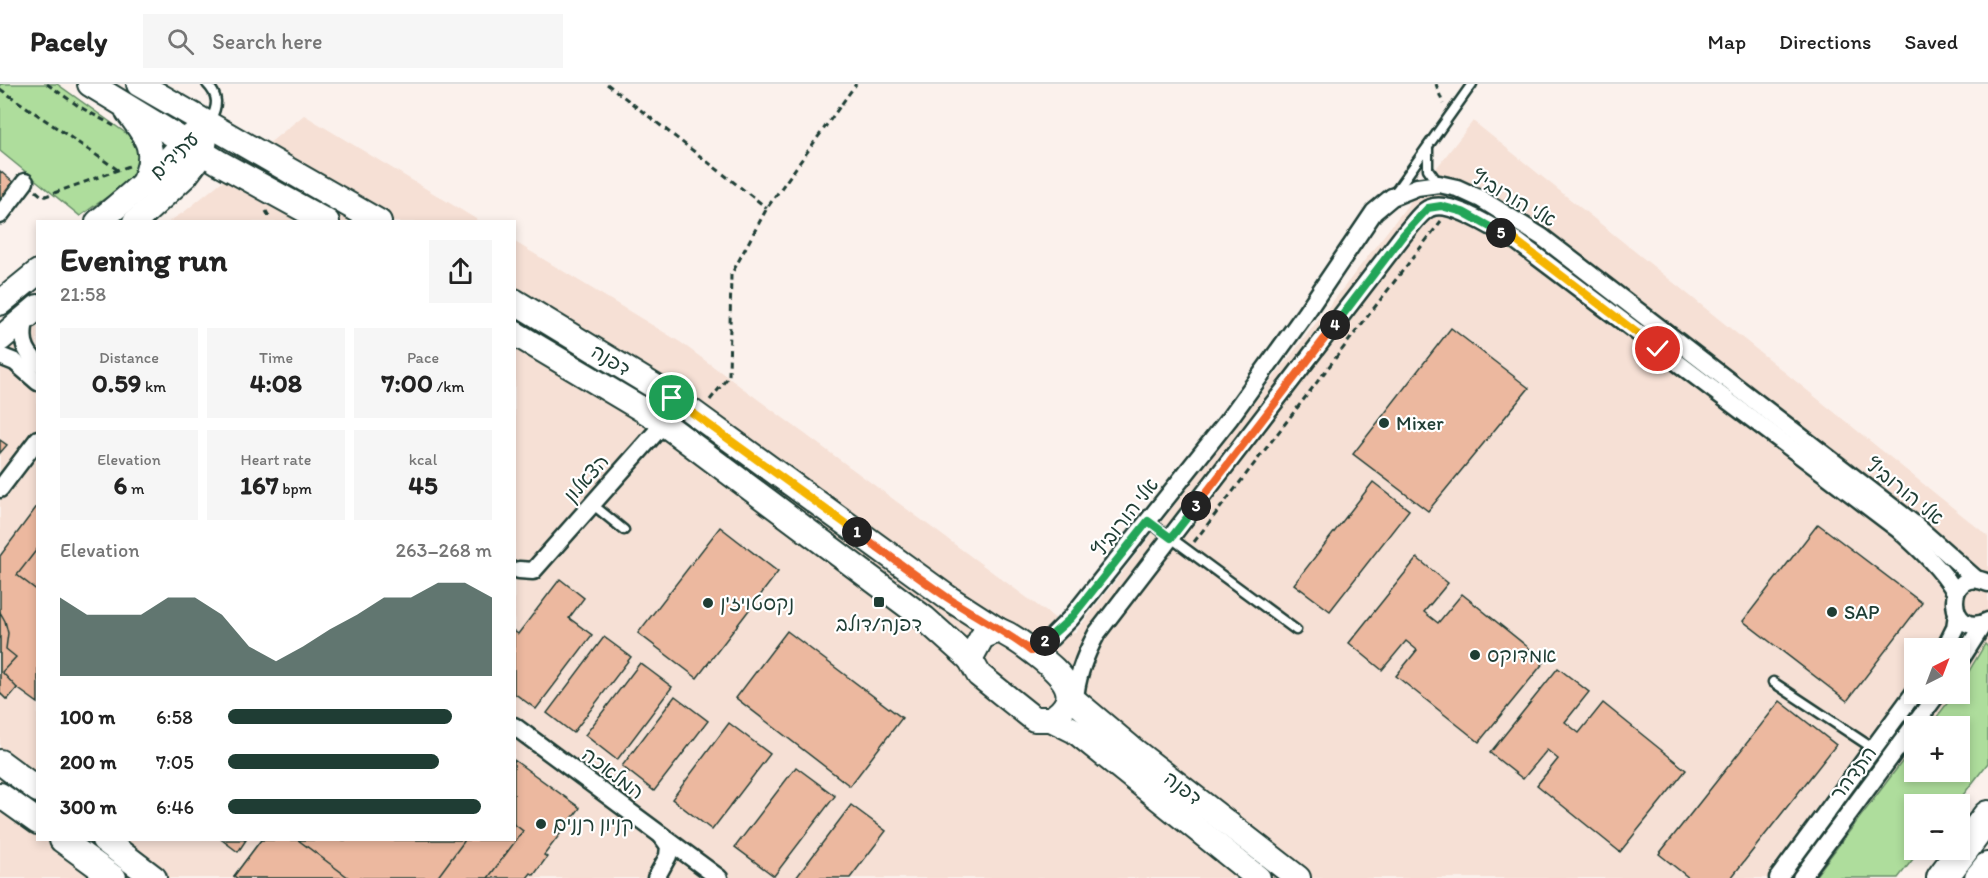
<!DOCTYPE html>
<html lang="en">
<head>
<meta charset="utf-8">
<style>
	:root { --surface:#fff; --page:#f6f6f6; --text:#222; --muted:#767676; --line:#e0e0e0; --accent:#1f3d34 }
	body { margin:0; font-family:Itim,"Playpen Sans Hebrew",sans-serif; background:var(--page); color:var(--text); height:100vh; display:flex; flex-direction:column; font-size:22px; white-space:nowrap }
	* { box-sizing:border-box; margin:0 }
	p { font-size:20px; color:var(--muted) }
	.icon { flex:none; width:33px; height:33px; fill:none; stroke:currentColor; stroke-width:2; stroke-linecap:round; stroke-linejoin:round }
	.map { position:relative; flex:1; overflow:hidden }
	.sheet { position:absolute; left:36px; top:136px; width:480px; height:621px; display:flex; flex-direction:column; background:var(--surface); border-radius:0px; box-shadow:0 3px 9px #0003 }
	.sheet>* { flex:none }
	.needle { width:39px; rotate:42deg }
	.controls { position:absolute; left:1904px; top:554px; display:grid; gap:12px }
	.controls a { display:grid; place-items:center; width:66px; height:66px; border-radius:0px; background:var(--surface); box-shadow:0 3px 9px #0003; font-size:30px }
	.pin { position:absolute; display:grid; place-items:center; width:51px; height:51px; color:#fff; margin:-26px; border:3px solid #fff; border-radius:50%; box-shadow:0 2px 6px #0007 }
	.km { position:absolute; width:30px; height:30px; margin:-15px; border-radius:50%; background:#222; color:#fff; font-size:16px; line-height:30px; text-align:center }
	.round { display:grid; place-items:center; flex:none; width:63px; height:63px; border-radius:0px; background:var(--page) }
	.head { display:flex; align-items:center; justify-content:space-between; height:102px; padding:0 24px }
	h1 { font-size:33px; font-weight:700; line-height:45px }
	.figures { display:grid; grid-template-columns:repeat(3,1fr); gap:9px; height:102px; padding:6px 24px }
	.figures div { display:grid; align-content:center; border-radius:0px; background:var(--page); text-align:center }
	.figures b { font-size:26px; font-weight:700 }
	.figures small { font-size:16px; font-weight:400 }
	.figures p { font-size:16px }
	.chart { height:168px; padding:12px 24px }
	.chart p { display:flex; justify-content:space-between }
	.chart svg { width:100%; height:108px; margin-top:6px; fill:var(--accent); opacity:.7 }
	ul { padding:0 24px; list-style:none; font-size:20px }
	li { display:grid; grid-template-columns:96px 72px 1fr; align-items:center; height:45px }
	li i { height:15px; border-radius:8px; background:var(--accent) }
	header { display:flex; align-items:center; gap:36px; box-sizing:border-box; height:84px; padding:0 30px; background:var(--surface); border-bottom:2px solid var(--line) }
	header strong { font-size:28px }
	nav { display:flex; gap:33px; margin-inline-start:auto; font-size:21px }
	.search { width:420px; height:54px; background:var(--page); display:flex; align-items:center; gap:15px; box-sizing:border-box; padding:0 21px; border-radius:0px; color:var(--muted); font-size:22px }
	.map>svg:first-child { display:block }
	.built { fill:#f6e0d5; fill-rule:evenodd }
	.green { fill:#aedd9c; stroke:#668d68; stroke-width:1.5 }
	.building { fill:#ecb89f; stroke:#1f3d34; stroke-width:1.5 }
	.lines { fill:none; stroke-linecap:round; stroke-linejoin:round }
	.lane-casing { stroke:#1f3d34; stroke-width:13 }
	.street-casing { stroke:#1f3d34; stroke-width:21 }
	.secondary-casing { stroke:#1f3d34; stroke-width:28 }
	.highway-casing { stroke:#1f3d34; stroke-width:34 }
	.path { stroke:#1f3d34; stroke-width:3; stroke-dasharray:6 4.5; stroke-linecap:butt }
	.lane { stroke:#fff; stroke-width:8 }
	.street { stroke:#fff; stroke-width:16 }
	.secondary { stroke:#fff; stroke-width:24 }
	.highway { stroke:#fff; stroke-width:30 }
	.split-1-casing { stroke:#fff; stroke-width:12 }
	.split-2-casing { stroke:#fff; stroke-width:12 }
	.split-3-casing { stroke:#fff; stroke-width:12 }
	.split-4-casing { stroke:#fff; stroke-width:12 }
	.split-5-casing { stroke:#fff; stroke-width:12 }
	.split-6-casing { stroke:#fff; stroke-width:12 }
	.split-1 { stroke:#f5b400; stroke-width:8 }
	.split-2 { stroke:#f0652b; stroke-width:8 }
	.split-3 { stroke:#22a559; stroke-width:8 }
	.split-4 { stroke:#f0652b; stroke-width:8 }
	.split-5 { stroke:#22a559; stroke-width:8 }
	.split-6 { stroke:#f5b400; stroke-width:8 }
	.poi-dot { fill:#1f3d34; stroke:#fff; stroke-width:2 }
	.labels { text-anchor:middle; stroke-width:4.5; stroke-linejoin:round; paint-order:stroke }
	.street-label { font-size:20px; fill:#1f3d34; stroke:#fff }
	.poi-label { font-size:20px; fill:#1f3d34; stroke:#fff; text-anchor:start }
</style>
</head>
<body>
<header>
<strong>Pacely</strong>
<div class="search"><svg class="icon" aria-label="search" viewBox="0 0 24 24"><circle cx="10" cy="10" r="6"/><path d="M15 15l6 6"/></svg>Search here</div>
<nav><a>Map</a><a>Directions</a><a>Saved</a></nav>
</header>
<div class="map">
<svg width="1988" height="794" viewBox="0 0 1988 794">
	<rect width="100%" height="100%" fill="#fbf1ec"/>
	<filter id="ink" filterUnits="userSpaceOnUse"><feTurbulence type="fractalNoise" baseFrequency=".0167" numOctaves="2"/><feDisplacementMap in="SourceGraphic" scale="12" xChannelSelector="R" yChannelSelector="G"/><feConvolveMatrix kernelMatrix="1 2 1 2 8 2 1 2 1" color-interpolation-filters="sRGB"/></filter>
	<g filter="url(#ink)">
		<!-- built -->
		<g class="built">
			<path d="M304 31 481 138H168L184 128Z"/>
			<path d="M1473 37 1988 452V635L1959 642H1914V720L1866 794H0V266L37 236 38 756H514L515 158 680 258 1075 549ZM1914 564H1959V609H1914Z"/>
		</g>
		<!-- green -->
		<g class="green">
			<path d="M0 0H57L134 55 144 74 135 93 80 132 0 67Z"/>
			<path d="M1985 560 1988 563V679L1956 720H1914V765H1921L1898 794H1814L1914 662V687H1959V642H1930L1955 609H1959C1959 601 1980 570 1985 560Z"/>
		</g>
		<!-- building -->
		<g class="building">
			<path d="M0 87 14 99 0 116Z"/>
			<path d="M1451 244 1529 304 1428 427 1353 370Z"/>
			<path d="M0 356 7 361 0 369Z"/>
			<path d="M1373 398 1409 426 1330 527 1294 500Z"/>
			<path d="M38 421V619L17 604 7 616 0 609V472Z"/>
			<path d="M1818 440 1922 519 1847 617 1743 537Z"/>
			<path d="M720 443 778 488 697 594 638 549Z"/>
			<path d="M38 464V507L17 491Z"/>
			<path d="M1417 474 1448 499 1424 528 1438 539 1462 510 1545 577 1479 658 1396 592 1417 566 1406 557 1382 586 1349 559Z"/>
			<path d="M560 495 584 514 569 534 592 551 536 625 514 609V547L518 550Z"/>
			<path d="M0 528 5 537 8 549 6 565 16 573 2 588 17 604 7 616 0 609Z"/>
			<path d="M787 547 902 634 850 702 736 614Z"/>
			<path d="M604 553 631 573 573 649 547 629Z"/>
			<path d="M640 579 672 603 617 676 585 651Z"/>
			<path d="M1558 584 1589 608 1565 638 1579 649 1603 619 1686 686 1620 768 1537 701 1558 675 1547 666 1523 695 1490 669Z"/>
			<path d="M675 612 708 637 654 707 622 682Z"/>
			<path d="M1780 617 1836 661 1731 794H1689L1659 770Z"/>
			<path d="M729 639 770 670 712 746 672 715Z"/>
			<path d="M514 676 580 724 544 771 547 773 534 791 531 789 527 794H237L234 792 261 756H514Z"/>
			<path d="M796 683 835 712 774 792 735 763Z"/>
			<path d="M851 721 886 747 850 794H796Z"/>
			<path d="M514 740 523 747 488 794H437L465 756H514Z"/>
			<path d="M222 756H246L238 768Z"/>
			<path d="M261 756H298L349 794H237L234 792Z"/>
		</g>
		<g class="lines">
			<defs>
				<g id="lane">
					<path d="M207 0C219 12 218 22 210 37"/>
					<path d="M1428 65V85L1438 99"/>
					<path d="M1396 107 1472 0"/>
					<path d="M592 420 624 446"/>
					<path d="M1148 437 1296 546"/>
					<path d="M1773 598 1874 665"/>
				</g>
				<g id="street">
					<path d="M0 131 25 98"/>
					<path d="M26 233C21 252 22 266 38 279"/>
					<path d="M0 272 15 278 38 298"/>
					<path d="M0 405 38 355"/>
					<path d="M519 486 533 487 681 320"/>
					<path d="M1988 499C1942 478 1946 559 1988 537"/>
					<path d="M1945 564 1955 544 1957 530"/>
					<path d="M1031 567 1051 554 1071 534 1229 335 1305 230 1374 128 1392 113 1417 103 1439 100 1457 104 1481 115 1542 153 1913 439 1976 495"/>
					<path d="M1959 578 1984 539"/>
					<path d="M1075 617C1076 593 1085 571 1097 549L1404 150C1411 143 1420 128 1430 124 1451 115 1496 146 1515 156L1898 445C1920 465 1941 484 1956 509"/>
					<path d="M514 642 719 794"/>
					<path d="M656 794 668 772 669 762 661 751"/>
					<path d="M1778 794 1914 609"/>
					<path d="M1801 794 1938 609"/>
				</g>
				<g id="secondary">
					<path d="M90 0 218 78 327 138"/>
					<path d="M139 0 379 138"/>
					<path d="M128 28C147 53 159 68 143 99"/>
					<path d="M98 138C120 120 142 101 163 81 175 70 183 57 197 48"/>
					<path d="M135 138 185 92 203 68 205 54"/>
					<path d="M514 217 672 313 947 513 998 546"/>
					<path d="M0 219 38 188"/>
					<path d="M514 249 655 333 924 534 970 575"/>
					<path d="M0 255 38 223"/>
					<path d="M998 546C1013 552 1024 561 1037 571 1060 589 1087 612 1051 635H1034L979 591 970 575 982 553Z"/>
					<path d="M1069 612 1132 665 1298 794"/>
					<path d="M1051 635 1075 647 1258 794"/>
					<path d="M0 678 38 706"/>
					<path d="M0 711 38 738"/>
					<path d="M62 756 114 794"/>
					<path d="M104 756 154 794"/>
				</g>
				<g id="highway">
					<path d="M1942 794 1988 732"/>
					<path d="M1980 794 1988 784"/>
				</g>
			</defs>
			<!-- lane casing -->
			<use href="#lane" class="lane-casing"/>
			<!-- street casing -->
			<use href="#street" class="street-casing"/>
			<!-- secondary casing -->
			<use href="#secondary" class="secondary-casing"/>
			<!-- highway casing -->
			<use href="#highway" class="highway-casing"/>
			<!-- path -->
			<g class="path">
				<path d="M47 0 80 23 114 42"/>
				<path d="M607 0 767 124"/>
				<path d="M1436 0 1443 20"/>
				<path d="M0 5 118 86"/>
				<path d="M36 107 43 113 129 82"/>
				<path d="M266 127 271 136"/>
				<path d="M710 316 729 292 731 191 767 124 856 0"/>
				<path d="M1194 458 1441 137"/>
			</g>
			<!-- lane -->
			<use href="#lane" class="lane"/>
			<!-- street -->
			<use href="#street" class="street"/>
			<!-- secondary -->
			<use href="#secondary" class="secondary"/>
			<!-- highway -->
			<use href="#highway" class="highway"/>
		</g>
	</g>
	<g class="lines" filter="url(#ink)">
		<defs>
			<path id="split-1" d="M672 314 857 448"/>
			<path id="split-2" d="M857 448C887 470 917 493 948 514 975 532 1005 547 1031 567L1045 557"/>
			<path id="split-3" d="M1045 557 1071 534 1148 437 1171 454 1196 422"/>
			<path id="split-4" d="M1196 422 1335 241"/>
			<path id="split-5" d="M1335 241 1404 150 1428 124 1441 122 1463 128 1501 149"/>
			<path id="split-6" d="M1501 149 1515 156 1658 265"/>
		</defs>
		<!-- split-1 casing -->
		<use href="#split-1" class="split-1-casing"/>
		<!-- split-2 casing -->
		<use href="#split-2" class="split-2-casing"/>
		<!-- split-3 casing -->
		<use href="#split-3" class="split-3-casing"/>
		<!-- split-4 casing -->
		<use href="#split-4" class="split-4-casing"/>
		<!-- split-5 casing -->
		<use href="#split-5" class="split-5-casing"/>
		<!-- split-6 casing -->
		<use href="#split-6" class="split-6-casing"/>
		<!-- split-1 -->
		<use href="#split-1" class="split-1"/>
		<!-- split-2 -->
		<use href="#split-2" class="split-2"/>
		<!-- split-3 -->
		<use href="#split-3" class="split-3"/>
		<!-- split-4 -->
		<use href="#split-4" class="split-4"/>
		<!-- split-5 -->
		<use href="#split-5" class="split-5"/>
		<!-- split-6 -->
		<use href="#split-6" class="split-6"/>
	</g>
	<!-- markers -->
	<g class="poi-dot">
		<circle cx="1384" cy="339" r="6"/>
		<rect x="873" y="512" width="12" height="12" rx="3"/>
		<circle cx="708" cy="519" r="6"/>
		<circle cx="1832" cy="528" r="6"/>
		<circle cx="1475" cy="571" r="6"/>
		<circle cx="541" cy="740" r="6"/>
	</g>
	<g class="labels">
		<!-- street labels -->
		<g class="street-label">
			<text transform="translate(174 71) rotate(-44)" y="7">עתידים</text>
			<text transform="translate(1514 114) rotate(30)" y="7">אלי הורוביץ</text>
			<text transform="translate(611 276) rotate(32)" y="7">דפנה</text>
			<text transform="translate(586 394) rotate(-48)" y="7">הצאלון</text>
			<text transform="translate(1905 407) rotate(39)" y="7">אלי הורוביץ</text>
			<text transform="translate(1125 433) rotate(-52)" y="7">אלי הורוביץ</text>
			<text transform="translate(613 689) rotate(37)" y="7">המלאכה</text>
			<text transform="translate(1853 689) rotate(-53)" y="7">התדהר</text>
			<text transform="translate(1183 704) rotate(38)" y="7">דפנה</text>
		</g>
		<!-- poi labels -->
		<g class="poi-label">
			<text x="1396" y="346">Mixer</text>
			<text x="720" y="526">נקסטויז'ן</text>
			<text x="1844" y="535">SAP</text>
			<text x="879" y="547" text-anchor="middle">דפנה/דולב</text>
			<text x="1487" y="578">אמדוקס</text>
			<text x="553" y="747">קניון רננים</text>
		</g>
	</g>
</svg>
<div class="controls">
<a><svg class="needle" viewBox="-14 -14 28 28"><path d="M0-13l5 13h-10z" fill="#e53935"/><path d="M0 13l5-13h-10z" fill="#767676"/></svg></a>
<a>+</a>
<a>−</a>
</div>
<div class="pin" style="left:672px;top:314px;background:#1e9e55"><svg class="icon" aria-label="arrive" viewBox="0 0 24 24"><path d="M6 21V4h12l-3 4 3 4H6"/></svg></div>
<div class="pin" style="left:1658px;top:265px;background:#d93025"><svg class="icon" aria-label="check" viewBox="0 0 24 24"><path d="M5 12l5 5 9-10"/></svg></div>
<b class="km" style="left:857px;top:448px">1</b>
<b class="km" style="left:1045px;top:557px">2</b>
<b class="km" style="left:1196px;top:422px">3</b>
<b class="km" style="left:1335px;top:241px">4</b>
<b class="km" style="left:1501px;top:149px">5</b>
<section class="sheet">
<div class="head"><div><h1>Evening run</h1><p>21:58</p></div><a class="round"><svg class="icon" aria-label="share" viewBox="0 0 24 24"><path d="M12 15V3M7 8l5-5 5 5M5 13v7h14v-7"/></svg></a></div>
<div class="figures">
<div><p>Distance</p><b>0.59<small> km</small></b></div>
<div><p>Time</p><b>4:08</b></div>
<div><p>Pace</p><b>7:00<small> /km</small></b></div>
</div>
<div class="figures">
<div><p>Elevation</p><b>6<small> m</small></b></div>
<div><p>Heart rate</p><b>167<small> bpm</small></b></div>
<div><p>kcal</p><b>45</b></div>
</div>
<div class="chart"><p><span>Elevation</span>263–268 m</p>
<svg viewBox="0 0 160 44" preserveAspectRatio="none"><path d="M0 44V12L10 19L20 19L30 19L40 12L50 12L60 19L70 32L80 38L90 32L100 25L110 19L120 12L130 12L140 6L150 6L160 12V44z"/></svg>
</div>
<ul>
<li><b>100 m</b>6:58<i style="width:85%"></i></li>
<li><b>200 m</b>7:05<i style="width:80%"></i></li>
<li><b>300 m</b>6:46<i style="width:96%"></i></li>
</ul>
</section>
</div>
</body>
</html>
